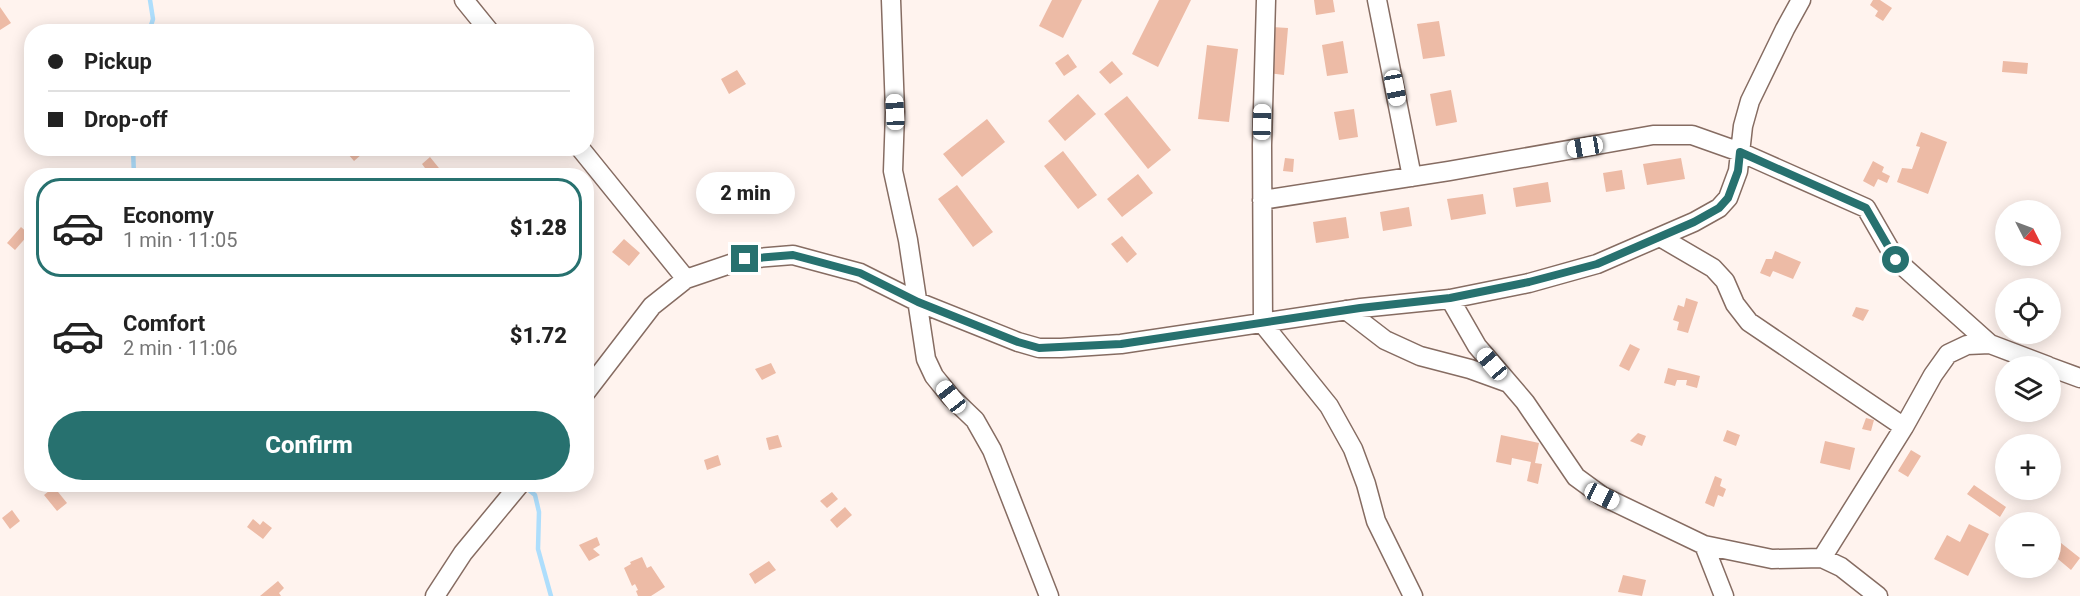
<!DOCTYPE html>
<meta charset="utf-8">
<style>
body{margin:0;font-family:Roboto,sans-serif;background:#f6f6f6;color:#222;height:100vh;display:flex;flex-direction:column;font-size:22px;white-space:nowrap}
*{box-sizing:border-box;margin:0}
p{font-size:20px;color:#767676}
.icon{flex:none;width:33px;height:33px;fill:none;stroke:currentColor;stroke-width:2;stroke-linecap:round;stroke-linejoin:round}
.map{position:relative;flex:1;overflow:hidden}
.panel{position:absolute;left:24px;top:168px;width:570px;height:324px;display:flex;flex-direction:column;background:#fff;border-radius:24px;box-shadow:0 3px 15px #0003}
.panel>*{flex:none}
.guide{position:absolute;left:24px;top:24px;width:570px;height:132px;border-radius:24px;box-shadow:0 3px 15px #0003;display:grid;align-content:center;height:132px;padding:0 24px;background:#fff}
.needle{width:39px;rotate:132deg}
.tools{position:absolute;left:1995px;top:200px;display:grid;gap:12px}
.tools a{display:grid;place-items:center;width:66px;height:66px;border-radius:50%;background:#fff;box-shadow:0 3px 15px #0003;font-size:30px}
.end{position:absolute;width:27px;height:27px;margin:-14px;border:8px solid #27716f;background:#fff;box-shadow:0 0 0 3px #fff}
.from{border-radius:50%}
.bubble{position:absolute;height:42px;border-radius:21px;background:#fff;box-shadow:0 3px 15px #0003;font-size:20px;font-weight:800;line-height:42px;text-align:center}
.car{position:absolute;width:18px;height:36px;margin:-18px -9px;border-radius:8px;box-shadow:0 0 4px 2px #0007;background:linear-gradient(#fff 24%,#345 0 40%,#fff 0 76%,#345 0 86%,#fff 0)}
.guide b{display:flex;align-items:center;gap:21px;height:57px;font-size:22px}
.guide b+b{border-top:2px solid #e0e0e0}
.guide i{width:15px;height:15px;background:#222}
ul{padding:10px 0 0;list-style:none}
li{display:flex;align-items:center;gap:18px;height:99px;margin:0 12px 9px;padding:0 12px;border:3px solid transparent;border-radius:24px}
li div{flex:1}
li b{display:block;font-size:22px}
li em{font-style:normal;font-weight:800}
li.active{border-color:#27716f}
li>.icon{width:54px;height:54px;stroke-width:1.5}
.action{display:flex;gap:12px;margin-top:auto;padding:12px 24px}
.action a{flex:1;height:69px;border-radius:36px;background:#27716f;color:#fff;font-size:24px;font-weight:800;line-height:69px;text-align:center}
.map>svg:first-child{display:block}
.lines{fill:none;stroke-linecap:round;stroke-linejoin:round}
.stream{stroke:#aedefc;stroke-width:4.5}
.building{fill:#edbba6}
.minor-casing{stroke:#866c62;stroke-width:21}
.minor{stroke:#fff;stroke-width:18}
.route{stroke:#27716f;stroke-width:8}
</style>
<div class="map">
<svg width="2080" height="596" viewBox="0 0 2080 596">
<rect width="100%" height="100%" fill="#fff3ee"/>
<g class="lines">
<path class="stream" d="M149 32 153 19 150 0
M133 148 134 176
M524 486 535 495 539 512 538 549 551 596"/>
</g>
<path class="building" d="M1052 0H1082L1063 38 1039 26Z
M1159 0H1191L1158 67 1132 54Z
M1314 0H1333L1335 12 1316 15Z
M1873 0H1880L1892 8 1883 21 1875 16 1878 11 1870 5Z
M0 7 11 23 0 30Z
M1439 21 1445 56 1423 59 1417 24Z
M1272 27 1288 28 1284 75 1268 73Z
M1343 41 1348 73 1327 76 1322 45Z
M1207 45 1238 49 1229 122 1198 119Z
M1068 54 1077 67 1064 76 1055 63Z
M1112 61 1123 74 1110 84 1099 72Z
M2003 61 2028 63 2027 74 2002 72Z
M737 70 746 84 729 94 721 79Z
M1451 90 1457 122 1436 126 1430 94Z
M1078 94 1096 114 1065 141 1048 121Z
M1127 96 1171 150 1148 169 1104 114Z
M1354 109 1358 137 1339 140 1334 112Z
M987 119 1005 142 962 177 943 154Z
M1921 132 1947 142 1928 194 1897 182 1902 168 1912 169 1920 147 1916 146Z
M354 148H369L354 161 348 154Z
M1063 151 1097 195 1078 209 1044 166Z
M430 157 443 173 439 176H431L422 164Z
M1285 158 1294 159 1293 172 1283 171Z
M1681 158 1685 179 1647 185 1643 164Z
M1873 161 1884 167 1882 172 1890 176 1887 183 1878 179 1874 187 1863 181Z
M1622 170 1625 189 1606 192 1603 173Z
M1138 174 1153 193 1122 217 1107 199Z
M1548 182 1551 202 1516 207 1513 188Z
M957 185 993 232 973 247 938 199Z
M1483 194 1486 214 1451 220 1447 199Z
M1409 207 1412 226 1383 231 1380 212Z
M1346 217 1349 238 1316 243 1313 222Z
M21 227 29 234 15 250 7 243Z
M1122 236 1137 254 1127 263 1111 244Z
M624 239 640 253 629 266 612 252Z
M1775 251 1801 262 1793 279 1773 271 1770 277 1760 273 1766 259H1772Z
M1686 298 1698 302 1688 333 1677 330 1679 322 1673 320 1678 305 1684 307Z
M1856 307 1869 310 1863 321 1852 316Z
M1630 344 1640 349 1629 371 1619 366Z
M771 363 776 373 762 380 755 369Z
M1668 368 1700 376 1697 388 1686 385 1687 380H1677L1675 386 1664 383Z
M1866 418 1874 420 1871 431 1862 429Z
M1727 430 1740 435 1736 446 1723 441Z
M1638 433 1646 436 1642 446 1630 441Z
M778 435 782 447 769 450 766 438Z
M1501 435 1539 443 1535 463 1542 464 1538 484 1527 481 1531 462 1512 458 1511 465 1496 462Z
M1825 441 1855 448 1850 470 1820 463Z
M1911 450 1921 456 1908 477 1898 471Z
M718 455 721 465 707 470 704 460Z
M1715 476 1722 479 1720 486 1726 489 1723 497 1718 495 1714 507 1705 503Z
M1974 485 2006 507 2000 517 1967 494Z
M54 487 67 503 57 511 44 495Z
M832 492 838 499 827 508 820 501Z
M845 507 852 515 837 528 830 520Z
M12 510 20 521 10 529 2 518Z
M253 519 260 525 263 521 272 528 263 539 247 527Z
M1969 524 1989 534 1968 576 1934 559 1947 535 1960 542Z
M597 537 600 545 593 549 600 555 589 561 579 545Z
M2061 543 2080 558 2071 570 2052 554Z
M642 557 647 568 651 566 665 587 651 596H638L636 591 638 590 635 584 632 586 624 568 631 564 630 562Z
M769 561 776 570 755 584 749 574Z
M1623 575 1646 580 1642 596 1618 592Z
M278 581 284 588 279 593 281 596H260Z"/>
<g class="lines">
<defs>
<path id="minor" d="M464 0 490 32
M891 0 895 112 893 171 908 240 926 359 934 376 951 397 975 420 992 450 1049 596
M1266 0 1262 145 1263 324 1329 406 1353 449 1366 484 1376 521 1413 596
M1377 0 1412 177
M580 148 686 279
M1262 200 1449 171 1653 135H1692L1740 152 1866 208 1896 260 1990 344
M1660 237 1713 268 1725 281 1735 304 1749 322 1904 427
M1450 299 1477 346 1525 402 1576 477 1602 496 1704 545 1772 559 1822 558 1841 567 1878 596
M1346 310 1385 340 1420 356 1470 369 1506 382
M2050 367 2080 378
M586 392 652 306 686 279 745 259 793 255 860 273 918 302 1018 342 1039 348H1061L1121 344 1361 308 1450 299 1529 283 1597 264 1694 222 1719 208 1728 198 1738 171 1743 126 1750 101 1785 29 1801 0
M1704 545 1724 596
M1822 558 1904 427 1933 375 1948 354 1967 345 1990 344 2048 366
M435 596 463 553 520 484"/>
</defs>
<use href="#minor" class="minor-casing"/>
<use href="#minor" class="minor"/>
</g>
<g class="lines">
<path class="route" d="M745 259 793 255 860 273 918 302 1018 342 1039 348 1121 344 1360 308 1450 298 1529 282 1597 264 1694 222 1719 208 1728 198 1738 171 1740 152 1866 208 1896 260"/>
</g>
</svg>
<div class="tools">
<a><svg class="needle" viewBox="-14 -14 28 28"><path d="M0-13l5 13h-10z" fill="#e53935"/><path d="M0 13l5-13h-10z" fill="#767676"/></svg></a>
<a><svg class="icon" aria-label="locate" viewBox="0 0 24 24"><circle cx="12" cy="12" r="6"/><path d="M12 2v4M12 18v4M2 12h4M18 12h4"/></svg></a>
<a><svg class="icon" aria-label="layers" viewBox="0 0 24 24"><path d="M12 4l9 5-9 5-9-5zM3 14l9 5 9-5"/></svg></a>
<a>+</a>
<a>−</a>
</div>
<i class="end from" style="left:1896px;top:260px"></i>
<i class="end" style="left:745px;top:259px"></i>
<div class="bubble" style="left:696px;top:172px;width:99px">2 min</div>
<i class="car" style="left:1395px;top:88px;rotate:169deg"></i>
<i class="car" style="left:895px;top:112px;rotate:357deg"></i>
<i class="car" style="left:1262px;top:122px;rotate:1deg"></i>
<i class="car" style="left:1585px;top:147px;rotate:260deg"></i>
<i class="car" style="left:1492px;top:364px;rotate:320deg"></i>
<i class="car" style="left:951px;top:397px;rotate:322deg"></i>
<i class="car" style="left:1602px;top:496px;rotate:115deg"></i>
<div class="guide">
<b><i class="from"></i>Pickup</b>
<b><i></i>Drop-off</b>
</div>
<section class="panel">
<ul>
<li class="active"><svg class="icon" aria-label="car" viewBox="0 0 24 24"><path d="M5 17H2v-5l4-1 3-4h7l3 4 3 1v5h-3M9 17h6M6 11h13"/><circle cx="7" cy="17" r="2"/><circle cx="17" cy="17" r="2"/></svg><div><b>Economy</b><p>1 min · 11:05</p></div><em>$1.28</em></li>
<li><svg class="icon" aria-label="car" viewBox="0 0 24 24"><path d="M5 17H2v-5l4-1 3-4h7l3 4 3 1v5h-3M9 17h6M6 11h13"/><circle cx="7" cy="17" r="2"/><circle cx="17" cy="17" r="2"/></svg><div><b>Comfort</b><p>2 min · 11:06</p></div><em>$1.72</em></li>
</ul>
<div class="action"><a>Confirm</a></div>
</section>
</div>
